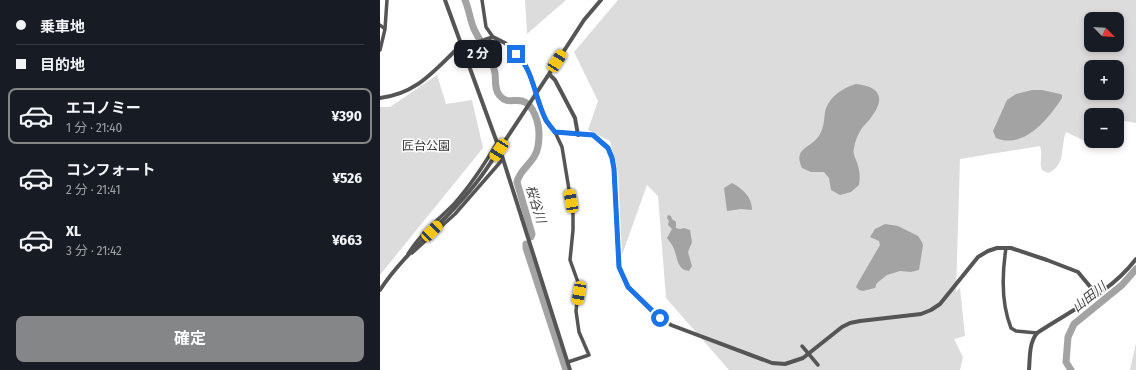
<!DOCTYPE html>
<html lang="ja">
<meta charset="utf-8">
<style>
body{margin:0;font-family:"Fira Sans Condensed","Noto Sans JP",sans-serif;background:#242831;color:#f1f3f6;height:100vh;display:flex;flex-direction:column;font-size:15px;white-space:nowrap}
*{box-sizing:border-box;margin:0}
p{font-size:13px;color:#9ea1a6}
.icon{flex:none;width:22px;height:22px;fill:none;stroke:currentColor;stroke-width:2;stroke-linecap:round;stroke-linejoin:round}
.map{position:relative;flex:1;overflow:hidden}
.sheet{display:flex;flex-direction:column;background:#171b24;width:380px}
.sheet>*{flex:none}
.hud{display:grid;align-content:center;height:88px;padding:0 16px;background:#171b24}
.needle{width:26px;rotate:114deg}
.controls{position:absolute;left:704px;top:12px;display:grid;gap:8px}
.controls a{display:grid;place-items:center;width:40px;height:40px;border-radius:8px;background:#171b24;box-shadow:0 2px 6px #0003;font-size:20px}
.end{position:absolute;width:18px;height:18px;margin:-9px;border:5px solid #1a73e8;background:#fff;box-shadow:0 0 0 2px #fff}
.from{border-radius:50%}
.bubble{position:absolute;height:28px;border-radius:8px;background:#171b24;box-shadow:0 2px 6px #0003;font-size:13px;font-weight:700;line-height:28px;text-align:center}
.car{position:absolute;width:12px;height:24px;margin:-12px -6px;border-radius:5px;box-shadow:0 0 3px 1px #0007;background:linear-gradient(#f5c518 24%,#345 0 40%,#f5c518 0 76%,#345 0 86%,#f5c518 0)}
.hud b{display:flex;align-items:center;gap:14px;height:38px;font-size:15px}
.hud b+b{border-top:1px solid #363941}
.hud i{width:10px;height:10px;background:#f1f3f6}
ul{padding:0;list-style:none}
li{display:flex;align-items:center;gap:12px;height:56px;margin:0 8px 6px;padding:0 8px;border:2px solid transparent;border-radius:8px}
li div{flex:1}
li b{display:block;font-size:15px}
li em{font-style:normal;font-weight:700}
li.active{border-color:#858687}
li>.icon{width:36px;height:36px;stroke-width:1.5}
.primary-button{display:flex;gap:8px;margin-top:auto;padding:8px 16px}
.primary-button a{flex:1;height:46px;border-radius:8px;background:#858687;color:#fff;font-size:16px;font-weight:700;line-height:46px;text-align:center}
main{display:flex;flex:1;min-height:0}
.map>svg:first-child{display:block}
.green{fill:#dcdcdc;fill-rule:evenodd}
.water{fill:#a3a3a3}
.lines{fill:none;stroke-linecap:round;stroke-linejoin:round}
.river{stroke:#a3a3a3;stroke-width:7}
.minor{stroke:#555;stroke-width:3.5}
.tertiary{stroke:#555;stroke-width:4}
.minor-bridge{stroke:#555;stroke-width:3.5}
.tertiary-bridge{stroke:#555;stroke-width:4}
.route{stroke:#1a73e8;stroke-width:5}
.labels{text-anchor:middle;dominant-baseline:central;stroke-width:3;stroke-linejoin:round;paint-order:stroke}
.park-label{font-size:12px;fill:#333;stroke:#fff}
.water-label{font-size:13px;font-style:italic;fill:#444;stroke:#fff}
</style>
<main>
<section class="sheet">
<div class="hud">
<b><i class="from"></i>乗車地</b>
<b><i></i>目的地</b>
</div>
<ul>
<li class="active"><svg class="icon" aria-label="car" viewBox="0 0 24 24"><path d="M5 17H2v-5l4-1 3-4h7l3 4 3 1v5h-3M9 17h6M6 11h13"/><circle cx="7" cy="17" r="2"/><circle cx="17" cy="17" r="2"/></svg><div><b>エコノミー</b><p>1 分 · 21:40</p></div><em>¥390</em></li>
<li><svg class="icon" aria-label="car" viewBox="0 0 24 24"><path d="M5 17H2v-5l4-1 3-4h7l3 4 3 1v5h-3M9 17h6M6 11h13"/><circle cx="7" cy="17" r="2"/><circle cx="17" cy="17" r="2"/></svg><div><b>コンフォート</b><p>2 分 · 21:41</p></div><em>¥526</em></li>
<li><svg class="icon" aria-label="car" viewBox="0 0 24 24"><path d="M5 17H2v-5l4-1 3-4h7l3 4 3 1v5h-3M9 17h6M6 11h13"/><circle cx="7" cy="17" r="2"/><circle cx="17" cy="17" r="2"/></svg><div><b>XL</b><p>3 分 · 21:42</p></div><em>¥663</em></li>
</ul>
<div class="primary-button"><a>確定</a></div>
</section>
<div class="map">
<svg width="756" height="370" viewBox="0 0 756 370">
<rect width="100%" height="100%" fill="#fff"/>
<path class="green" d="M145 0H186L147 34Z
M238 0H756V123L744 121 737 132V115H711V141H716L714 145H710L703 140 686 132C680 146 687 165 668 173L662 170C659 163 663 154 660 146L580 159 576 292 580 288 585 336 574 339 583 357 580 370H349L286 298 278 196 267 185 242 255 238 172 230 141 208 130 218 101 194 52ZM711 19H737V45H711ZM711 67H737V93H711Z
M57 75 66 104 92 100 103 148 0 275V107H10Z
M756 343V370H750Z"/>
<path class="water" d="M476 84C497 86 507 96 492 116 489 121 485 124 482 128 478 134 475 141 474 148 472 155 477 160 478 166 480 172 480 179 479 185L471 192 460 195 451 190 449 178 444 172H431L422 168C412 147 433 148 440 134 444 127 444 120 445 112 448 98 462 88 476 84Z
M652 90H662L680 94 682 95V98C669 118 644 150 616 138L613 131 627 100 636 94Z
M352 183C363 189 372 197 372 210L361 209 347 211 344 188Z
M288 215 291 216 292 219 296 222V228L300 229 304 228 310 230 312 242 308 252 312 266 309 271C296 270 298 256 293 247 292 244 289 241 287 238L292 229 288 225 289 221 287 218Z
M505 224 518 226 538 236 542 242 543 245 539 270 531 272 520 271 507 275 497 283 495 288 483 291 479 290 476 287 479 281 500 245 499 241 490 237 495 229Z"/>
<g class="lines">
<path class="river" d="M85 0C89 9 90 20 94 29 101 44 112 56 115 73 116 80 114 90 120 96 127 104 134 99 142 101 154 104 159 124 159 134 159 140 158 150 155 155 150 165 139 171 137 182L152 234 151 237
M146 244V248L186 370
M691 370 686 362 688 337 694 324 742 285 756 269"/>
<path class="minor" d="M102 0 106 27 113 37
M0 25 5 29
M0 50 5 29 7 0
M175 132 182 147 193 214V230L190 260 199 285 196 311 199 332 209 355 188 362
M626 248C622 274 621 303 631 328L636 331 657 333
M32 253 75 214 123 159
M28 254C40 234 58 220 74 204 91 185 104 165 117 143"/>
<path class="tertiary" d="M65 0 123 159 190 370
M169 74 175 80 195 118 198 135
M167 77 204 20 221 0
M0 98C35 94 52 73 76 50L113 37 125 43 143 60 148 70 165 119 175 132 213 135 228 148 232 157 234 169 239 267 248 287 272 311 291 325 392 363 405 364 423 358 462 327 470 323 480 321 541 314 551 310 560 304 598 257 608 251 617 248H631L667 260 698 272 717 295
M0 290C17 264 40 243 62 221 80 203 97 184 111 162
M649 370C650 357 649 343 657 333 692 310 731 292 756 259"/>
<path class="minor-bridge" d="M422 346 438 365"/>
<path class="tertiary-bridge" d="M111 162 167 77"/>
</g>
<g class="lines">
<path class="route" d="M136 54C155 72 154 98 166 120 168 124 172 128 175 132L213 135 228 148 232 158 234 169 239 267 248 287 280 318"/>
</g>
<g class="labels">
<g class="park-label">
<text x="46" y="146">匠台公園</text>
</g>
<g class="water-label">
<text transform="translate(156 204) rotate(73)">桜谷川</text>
<text transform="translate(709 297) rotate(-39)">山田川</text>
</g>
</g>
</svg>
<div class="controls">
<a><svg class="needle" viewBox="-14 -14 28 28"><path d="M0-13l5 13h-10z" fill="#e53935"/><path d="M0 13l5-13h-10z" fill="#9ea1a6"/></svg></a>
<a>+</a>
<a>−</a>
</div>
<i class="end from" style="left:280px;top:318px"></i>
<i class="end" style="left:136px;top:54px"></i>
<div class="bubble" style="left:74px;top:40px;width:48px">2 分</div>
<i class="car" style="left:177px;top:61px;rotate:33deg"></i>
<i class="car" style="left:119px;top:150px;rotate:213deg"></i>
<i class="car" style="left:191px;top:201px;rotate:350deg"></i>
<i class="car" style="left:52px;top:231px;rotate:46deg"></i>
<i class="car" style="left:199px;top:293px;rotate:190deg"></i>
</div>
</main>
